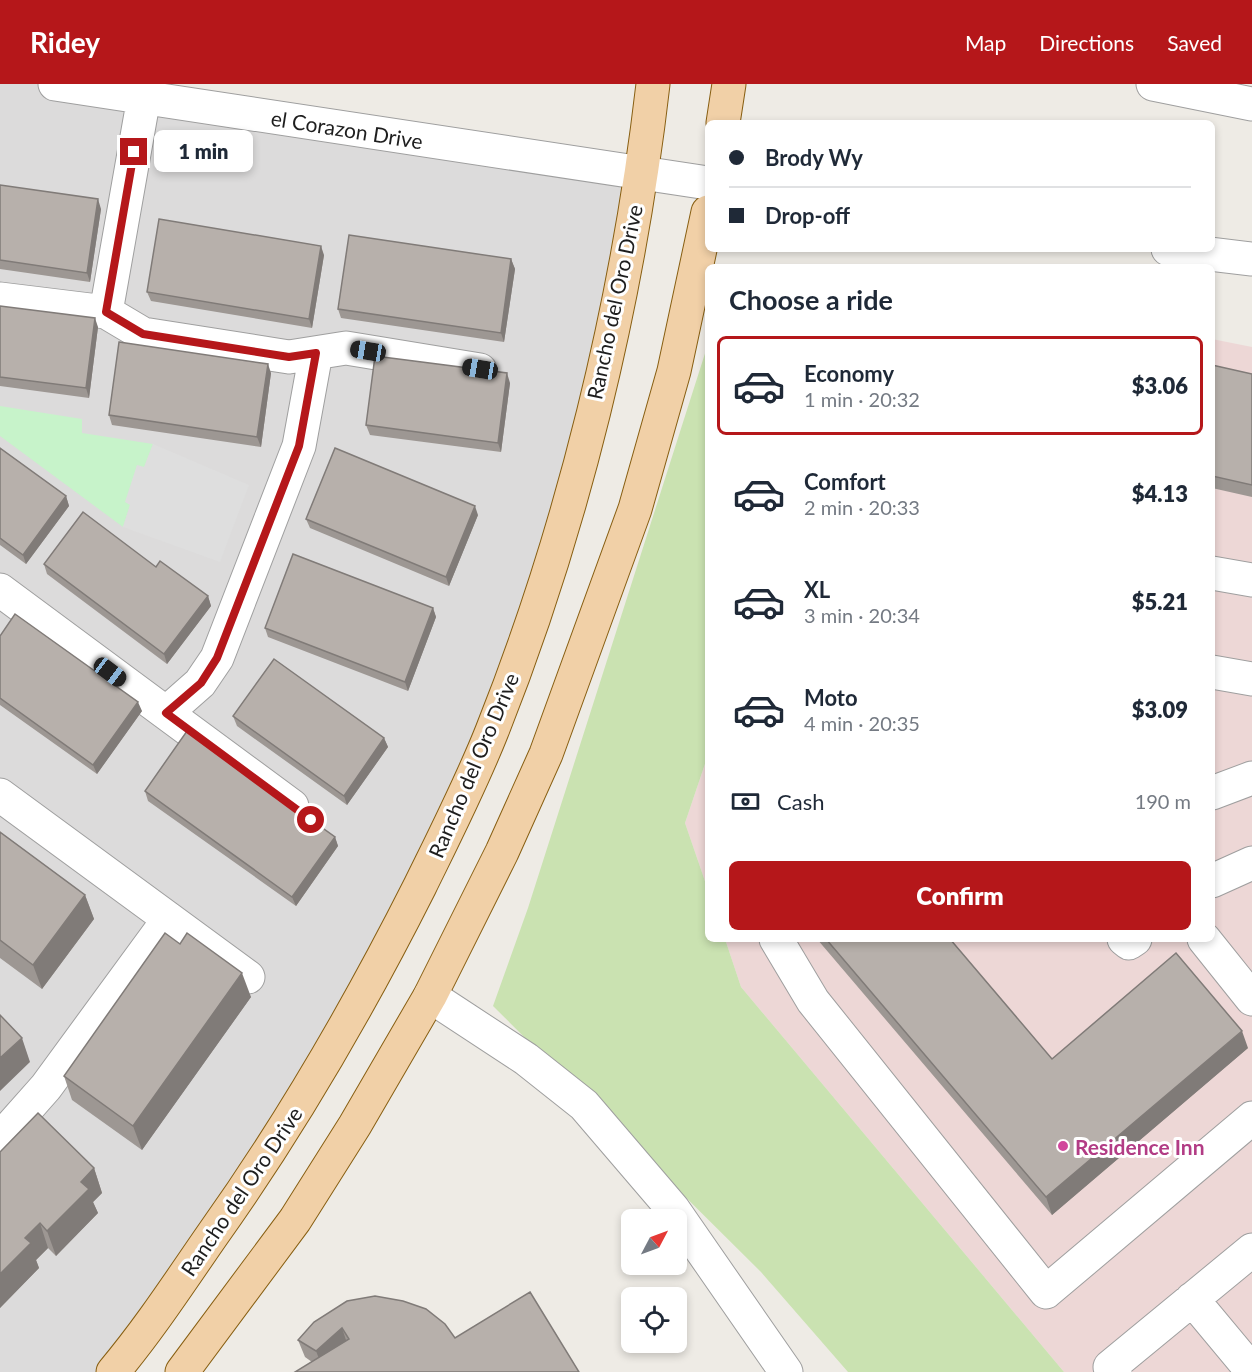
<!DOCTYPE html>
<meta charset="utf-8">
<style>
body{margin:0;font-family:Lato,sans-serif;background:#f6f6f7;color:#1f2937;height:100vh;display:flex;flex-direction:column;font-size:22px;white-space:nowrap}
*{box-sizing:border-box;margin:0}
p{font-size:20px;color:#747a83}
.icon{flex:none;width:33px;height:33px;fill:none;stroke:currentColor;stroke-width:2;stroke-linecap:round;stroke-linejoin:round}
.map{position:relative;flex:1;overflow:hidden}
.side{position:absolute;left:705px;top:180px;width:510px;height:678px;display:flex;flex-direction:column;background:#fff;border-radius:9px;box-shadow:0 3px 9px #0003}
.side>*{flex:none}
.guide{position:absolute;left:705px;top:36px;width:510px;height:132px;border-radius:9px;box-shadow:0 3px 9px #0003;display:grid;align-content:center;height:132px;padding:0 24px;background:#fff}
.needle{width:39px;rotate:49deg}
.buttons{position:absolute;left:621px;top:1125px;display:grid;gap:12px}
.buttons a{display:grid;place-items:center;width:66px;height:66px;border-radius:9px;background:#fff;box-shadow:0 3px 9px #0003;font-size:30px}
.end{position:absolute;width:27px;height:27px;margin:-14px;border:8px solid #b5171a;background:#fff;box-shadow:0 0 0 3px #fff}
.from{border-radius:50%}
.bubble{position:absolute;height:42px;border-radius:9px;background:#fff;box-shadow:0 3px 9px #0003;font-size:20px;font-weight:800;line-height:42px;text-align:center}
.car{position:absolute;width:18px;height:36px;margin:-18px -9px;border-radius:8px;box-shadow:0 0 4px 2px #0007;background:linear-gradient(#222 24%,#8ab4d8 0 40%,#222 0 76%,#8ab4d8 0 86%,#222 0)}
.guide b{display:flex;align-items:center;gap:21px;height:57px;font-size:22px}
.guide b+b{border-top:2px solid #e0e1e3}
.guide i{width:15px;height:15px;background:#1f2937}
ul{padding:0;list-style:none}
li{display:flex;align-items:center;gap:18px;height:99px;margin:0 12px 9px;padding:0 12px;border:3px solid transparent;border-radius:9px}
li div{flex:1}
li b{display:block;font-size:22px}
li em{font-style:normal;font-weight:800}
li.on{border-color:#b5171a}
li>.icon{width:54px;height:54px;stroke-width:1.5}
h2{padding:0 24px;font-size:27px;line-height:72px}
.pay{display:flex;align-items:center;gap:15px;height:66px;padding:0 24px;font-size:22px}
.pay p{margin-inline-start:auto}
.action{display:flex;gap:12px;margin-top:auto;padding:12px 24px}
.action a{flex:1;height:69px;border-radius:9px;background:#b5171a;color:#fff;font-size:24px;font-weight:800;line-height:69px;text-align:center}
header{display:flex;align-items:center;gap:36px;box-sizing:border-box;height:84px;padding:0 30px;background:#b5171a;color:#fff}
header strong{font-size:28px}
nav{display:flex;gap:33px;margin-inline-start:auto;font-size:21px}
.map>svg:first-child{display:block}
.residential{fill:#dcdbdb}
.commercial{fill:#edd7d6}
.grass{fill:#cae2b1}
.park{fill:#c7f3ca}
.parking{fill:#dedede}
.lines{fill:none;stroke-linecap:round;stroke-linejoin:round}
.minor-casing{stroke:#9f9f9f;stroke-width:35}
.major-casing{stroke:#875e11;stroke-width:35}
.minor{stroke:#fff;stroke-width:33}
.major{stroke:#f1d0a7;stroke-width:33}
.wall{fill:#9d9793}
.shaded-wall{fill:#807b78}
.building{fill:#b7b0ab;stroke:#807b78;stroke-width:1.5}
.route{stroke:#b5171a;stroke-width:8}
.hotel-dot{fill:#d1479c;stroke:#fff;stroke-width:2}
.labels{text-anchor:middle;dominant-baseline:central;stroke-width:6;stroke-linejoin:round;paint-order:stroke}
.street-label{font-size:21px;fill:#1e1e1e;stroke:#fff}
.hotel-label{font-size:21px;font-weight:bold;fill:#b23c85;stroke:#fff;text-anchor:start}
</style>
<header>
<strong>Ridey</strong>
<nav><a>Map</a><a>Directions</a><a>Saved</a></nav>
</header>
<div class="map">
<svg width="1252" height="1288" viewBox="0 0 1252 1288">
<rect width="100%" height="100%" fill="#eeebe5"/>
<path class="residential" d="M0 0H55L639 89 538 522 378 884 109 1288H0Z"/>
<path class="commercial" d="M1212 255 1252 263V1288H1064L741 903 725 855H1212Z
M708 671V806L685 739Z"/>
<path class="grass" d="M708 260V671L685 739 708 806V855H725L741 903 1064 1288H848L761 1188 493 922 528 824Z"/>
<path class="park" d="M0 322 82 335V349L153 360 144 384 137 381 130 421 123 443 0 352Z"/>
<path class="parking" d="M153 360 249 401 220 478 123 443 130 421 125 418 137 381 144 383Z"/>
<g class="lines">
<defs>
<path id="minor" d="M55 0 708 99
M1153 0 1252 20
M1168 165 1252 175
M0 215 106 228 144 13
M106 228 143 250 289 273 346 264 480 286
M1212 489 1252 496
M0 506 166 629 200 599 217 574 299 362 316 269
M1212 588 1252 595
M166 629 292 722
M1212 709 1252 694
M0 711 248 893
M1212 797 1252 779
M776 855 813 917 1046 1208 1252 1034
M1124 855 1129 859 1135 855
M1204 855 1252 915
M430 912 526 975 584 1021 673 1125 786 1288
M0 1055 46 1003 169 835
M1192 1215 1252 1287
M1115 1288 1110 1283 1252 1166"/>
<path id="major" d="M723 39 729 0
M113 1288C150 1244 181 1196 213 1150 292 1039 359 923 420 802 445 751 471 700 492 647 573 444 628 217 653 0
M182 1288 295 1136 355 1041 430 912 502 768 546 670 635 425 674 287 708 128"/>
</defs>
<use href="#minor" class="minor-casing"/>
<use href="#major" class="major-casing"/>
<use href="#minor" class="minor"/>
<use href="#major" class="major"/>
</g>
<path class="wall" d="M0 101 101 125 90 198 0 185Z
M324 171 312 244 151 217 147 208Z
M511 175 515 185 504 258 341 234 338 225Z
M0 222 98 243 89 314 0 302Z
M1212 281 1252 290V413L1212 404Z
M271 289 261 363 112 341 109 331Z
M510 299 501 368 370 351 366 341Z
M0 364 66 412 69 422 26 480 0 461Z
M478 431 449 502 310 444 306 435Z
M44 480 156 483 208 512 211 522 167 580 47 490Z
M433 524 436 533 408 607 268 553 265 544Z
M0 552 142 627 97 690 0 621Z
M233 632 384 654 388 663 347 721 237 642Z
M145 707 335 753 338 762 296 822 148 717Z
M0 748 85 811 94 835 42 905 0 874Z
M817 855H950L1052 975 1248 964 1052 1131Z
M180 860 251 913 142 1066 72 1016 64 992Z
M0 1068 94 1084 102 1109 93 1118 98 1129 56 1172 48 1164 36 1176 39 1184 0 1224Z
M314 1238 455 1254 312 1278 305 1273 298 1256Z"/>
<path class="shaded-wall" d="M98 115 101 125 90 198 87 189Z
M321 162 324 171 312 244 309 235Z
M511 175 515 185 504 258 501 249Z
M95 234 98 243 89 314 86 304Z
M268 280 271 289 261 363 257 353Z
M507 289 510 299 501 368 498 359Z
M66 412 69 422 26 480 23 471Z
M475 422 478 431 449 502 446 493Z
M208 512 211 522 167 580 164 570Z
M433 524 436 533 408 607 405 598Z
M138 618 142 627 97 690 93 681Z
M384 654 388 663 347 721 344 712Z
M335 753 338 762 296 822 292 813Z
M85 811 94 835 42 905 33 881Z
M242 889 251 913 142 1066 133 1042Z
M1242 947 1248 964 1052 1131 1046 1113Z
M22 954 30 978 0 1007V974Z
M94 1084 102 1109 93 1118 98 1129 56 1172 47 1147 81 1098Z
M40 1139 48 1164 36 1176 39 1184 0 1224V1190L25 1154Z
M342 1244 348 1262 323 1285 316 1267Z"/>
<path class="building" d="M0 101 98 115 87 189 0 176Z
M159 135 321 162 309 235 147 208Z
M349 151 511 175 501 249 338 225Z
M0 222 95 234 86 304 0 293Z
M119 258 268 280 257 353 109 331Z
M375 272 507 289 498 359 366 341Z
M1212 281 1252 290V401L1212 392Z
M0 364 66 412 23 471 0 454Z
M335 364 475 422 446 493 306 435Z
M83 428 156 483 160 477 208 512 164 570 44 480Z
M293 470 433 524 405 598 265 544Z
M15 530 138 618 93 681 0 614V552Z
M274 575 384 654 344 712 233 632Z
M187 647 335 753 292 813 145 707Z
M0 748 85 811 33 881 0 856Z
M165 849 180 860 187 849 242 889 133 1042 64 992Z
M826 855H950L1052 975 1176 869 1242 947 1046 1113Z
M0 931 22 954 0 974Z
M38 1029 94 1084 81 1098 89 1105 47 1147 40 1139 25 1154 31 1159 0 1190V1068Z
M530 1208 579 1288H295L349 1255 342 1244 316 1267 298 1256 314 1238 347 1217 375 1212 403 1217 426 1225 445 1240 455 1254Z"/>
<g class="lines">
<path class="route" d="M134 68 106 228 143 250 289 273 316 269 299 362 217 574 201 599 166 629 311 736"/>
</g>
<circle class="hotel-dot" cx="1063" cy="1062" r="6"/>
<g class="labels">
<g class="street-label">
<text transform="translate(347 45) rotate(9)">el Corazon Drive</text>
<text transform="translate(614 218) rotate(-78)">Rancho del Oro Drive</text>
<text transform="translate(473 681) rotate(-67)">Rancho del Oro Drive</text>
<text transform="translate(241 1107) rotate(-56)">Rancho del Oro Drive</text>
</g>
<g class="hotel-label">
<text x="1075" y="1062">Residence Inn</text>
</g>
</g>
</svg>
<div class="buttons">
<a><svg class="needle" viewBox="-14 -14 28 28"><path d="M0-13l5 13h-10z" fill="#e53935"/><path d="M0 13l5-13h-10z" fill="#747a83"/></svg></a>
<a><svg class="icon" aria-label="locate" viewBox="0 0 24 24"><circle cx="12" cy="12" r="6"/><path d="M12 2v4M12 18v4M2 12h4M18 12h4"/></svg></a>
</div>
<i class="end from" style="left:311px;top:736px"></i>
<i class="end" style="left:134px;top:68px"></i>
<div class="bubble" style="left:154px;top:46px;width:99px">1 min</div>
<i class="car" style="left:368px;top:267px;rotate:279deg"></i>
<i class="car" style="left:480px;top:285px;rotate:279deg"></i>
<i class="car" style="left:110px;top:588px;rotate:127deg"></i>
<div class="guide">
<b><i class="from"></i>Brody Wy</b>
<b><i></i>Drop-off</b>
</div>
<section class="side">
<h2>Choose a ride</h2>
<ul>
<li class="on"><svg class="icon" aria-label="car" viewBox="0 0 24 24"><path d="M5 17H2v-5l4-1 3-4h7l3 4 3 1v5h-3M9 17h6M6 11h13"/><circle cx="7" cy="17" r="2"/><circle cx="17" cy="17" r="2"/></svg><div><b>Economy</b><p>1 min · 20:32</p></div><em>$3.06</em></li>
<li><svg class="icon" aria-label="car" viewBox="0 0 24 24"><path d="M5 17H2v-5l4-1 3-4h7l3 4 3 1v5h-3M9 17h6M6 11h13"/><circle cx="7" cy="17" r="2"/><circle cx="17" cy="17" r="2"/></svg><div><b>Comfort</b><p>2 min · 20:33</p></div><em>$4.13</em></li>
<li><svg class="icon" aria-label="car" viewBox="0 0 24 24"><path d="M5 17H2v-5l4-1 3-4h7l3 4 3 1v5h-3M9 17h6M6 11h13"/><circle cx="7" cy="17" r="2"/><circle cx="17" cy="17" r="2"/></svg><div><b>XL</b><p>3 min · 20:34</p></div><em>$5.21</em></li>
<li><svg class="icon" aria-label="car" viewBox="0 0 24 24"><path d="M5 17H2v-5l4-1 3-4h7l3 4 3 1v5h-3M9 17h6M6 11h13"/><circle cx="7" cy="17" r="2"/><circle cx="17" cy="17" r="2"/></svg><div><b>Moto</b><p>4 min · 20:35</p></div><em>$3.09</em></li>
</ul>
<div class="pay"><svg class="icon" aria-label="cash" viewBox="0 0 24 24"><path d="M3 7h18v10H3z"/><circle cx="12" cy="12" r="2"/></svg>Cash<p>190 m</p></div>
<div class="action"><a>Confirm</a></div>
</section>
</div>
